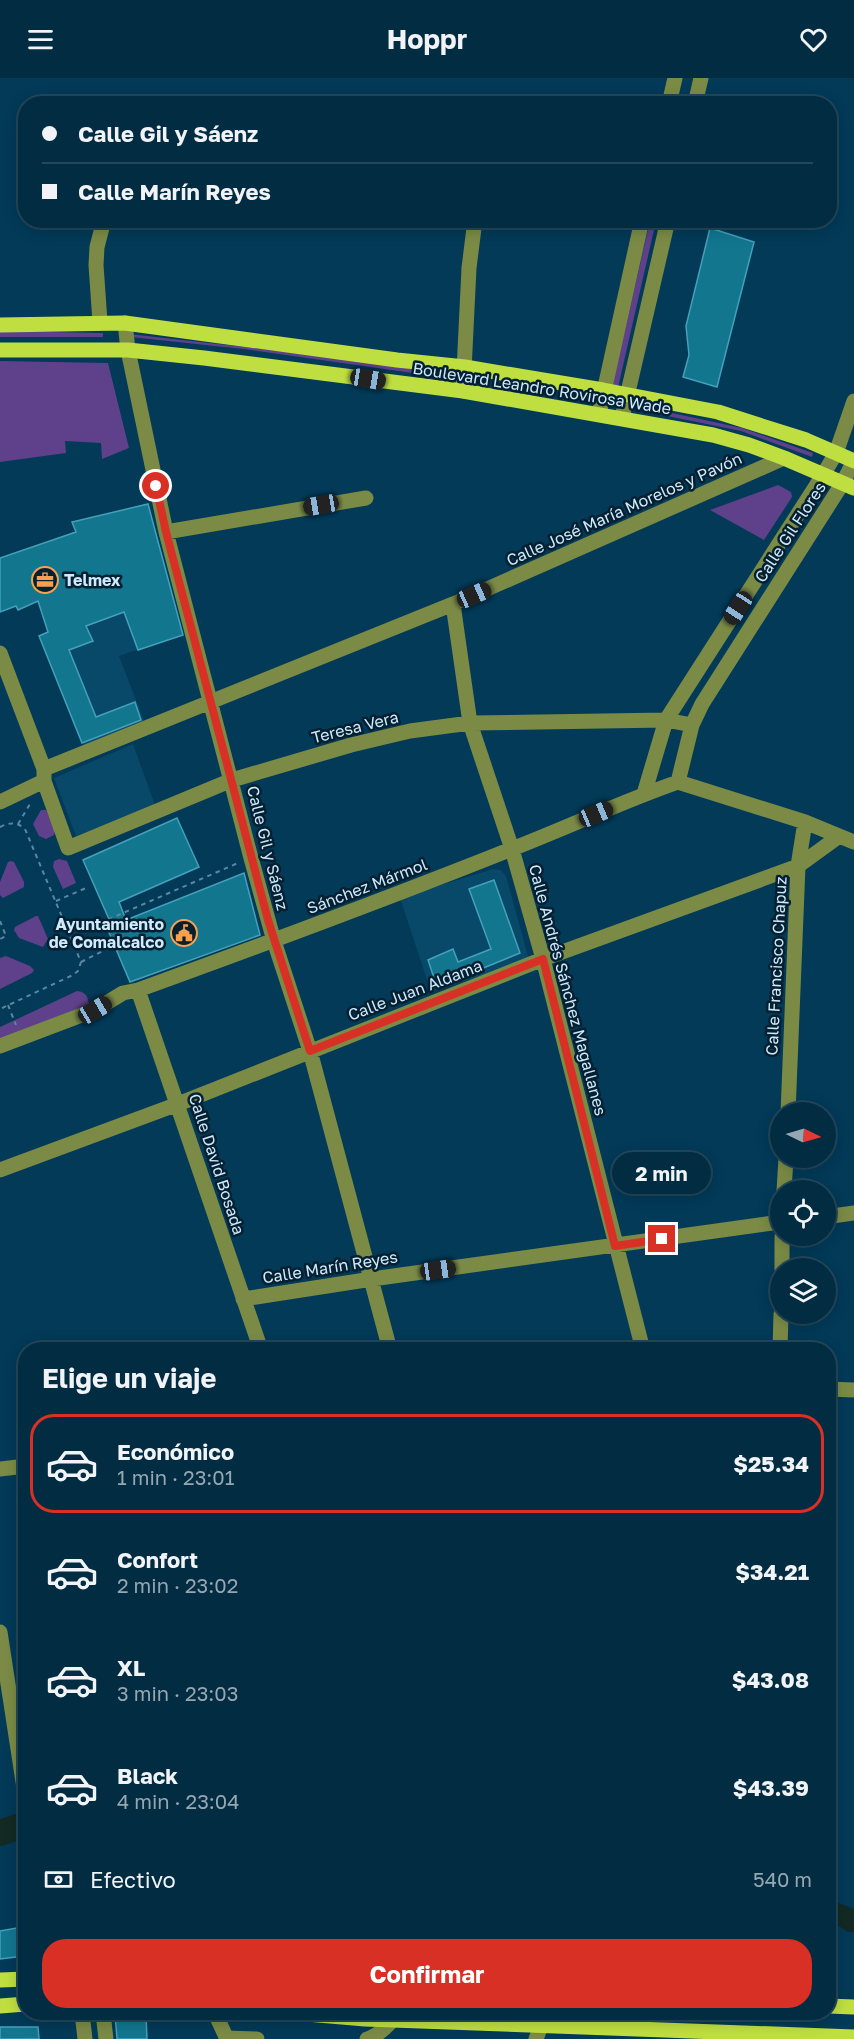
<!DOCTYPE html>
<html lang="es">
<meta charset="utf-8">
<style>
body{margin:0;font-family:"Golos Text",sans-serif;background:#0c3449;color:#f1f3f6;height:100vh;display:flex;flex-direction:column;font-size:22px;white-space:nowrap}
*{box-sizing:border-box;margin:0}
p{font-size:20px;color:#96a7b2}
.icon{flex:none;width:33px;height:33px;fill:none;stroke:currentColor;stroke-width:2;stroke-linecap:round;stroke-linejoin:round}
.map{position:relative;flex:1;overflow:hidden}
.panel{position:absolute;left:18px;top:1264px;width:818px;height:678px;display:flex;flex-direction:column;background:#022c42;border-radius:24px;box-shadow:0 3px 15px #0003,0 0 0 2px #23485b}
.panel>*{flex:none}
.top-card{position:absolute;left:18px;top:18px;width:819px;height:132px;border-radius:24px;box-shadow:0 3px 15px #0003,0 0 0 2px #23485b;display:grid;align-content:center;height:132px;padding:0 24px;background:#022c42}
.needle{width:39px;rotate:95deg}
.tools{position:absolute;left:770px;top:1024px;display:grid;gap:12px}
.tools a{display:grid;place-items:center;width:66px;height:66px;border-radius:50%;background:#022c42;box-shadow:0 3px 15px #0003,0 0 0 2px #23485b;font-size:30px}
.end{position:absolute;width:27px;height:27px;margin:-14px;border:8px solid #d93025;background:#fff;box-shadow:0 0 0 3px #fff}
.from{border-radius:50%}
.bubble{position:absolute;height:42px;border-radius:21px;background:#022c42;box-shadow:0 3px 15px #0003,0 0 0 2px #23485b;font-size:20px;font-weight:700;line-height:42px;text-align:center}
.car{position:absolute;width:18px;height:36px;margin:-18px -9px;border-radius:8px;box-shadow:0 0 4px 2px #0007;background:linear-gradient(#222 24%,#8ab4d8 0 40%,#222 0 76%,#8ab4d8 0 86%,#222 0)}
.top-card b{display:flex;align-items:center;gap:21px;height:57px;font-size:22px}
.top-card b+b{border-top:2px solid #23485b}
.top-card i{width:15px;height:15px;background:#f1f3f6}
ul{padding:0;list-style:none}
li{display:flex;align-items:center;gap:18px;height:99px;margin:0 12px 9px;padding:0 12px;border:3px solid transparent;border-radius:24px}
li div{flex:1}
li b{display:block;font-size:22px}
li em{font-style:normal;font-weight:700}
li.on{border-color:#d93025}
li>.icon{width:54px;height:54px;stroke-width:1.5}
h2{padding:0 24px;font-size:27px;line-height:72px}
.pay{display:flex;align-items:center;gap:15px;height:66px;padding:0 24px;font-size:22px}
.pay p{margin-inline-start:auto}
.action{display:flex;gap:12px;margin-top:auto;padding:12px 24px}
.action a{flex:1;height:69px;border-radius:24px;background:#d93025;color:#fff;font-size:24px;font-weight:700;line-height:69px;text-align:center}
header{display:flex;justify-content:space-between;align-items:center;height:78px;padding:0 24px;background:#022c42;font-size:27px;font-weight:700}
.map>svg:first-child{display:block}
.built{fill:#084869}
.green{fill:#5e418a}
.water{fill:#122924}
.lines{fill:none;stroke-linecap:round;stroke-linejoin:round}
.river{stroke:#122924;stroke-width:26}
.building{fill:#12768f;stroke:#46a0ba;stroke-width:1.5}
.path{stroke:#5c87a0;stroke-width:2;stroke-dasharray:4.5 4.5;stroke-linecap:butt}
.minor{stroke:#7b8b46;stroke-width:15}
.major{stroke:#bfdf40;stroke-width:15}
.route{stroke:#d93025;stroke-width:8}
.labels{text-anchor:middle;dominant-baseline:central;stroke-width:5;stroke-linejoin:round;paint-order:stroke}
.street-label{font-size:16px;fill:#d0eafd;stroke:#052031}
.poi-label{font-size:16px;font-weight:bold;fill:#d0eafd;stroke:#052031;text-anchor:start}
</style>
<header><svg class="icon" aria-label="menu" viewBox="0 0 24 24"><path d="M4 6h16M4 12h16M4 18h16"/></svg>Hoppr<svg class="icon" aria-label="heart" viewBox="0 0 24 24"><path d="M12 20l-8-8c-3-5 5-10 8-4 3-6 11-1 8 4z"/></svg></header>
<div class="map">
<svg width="854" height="1961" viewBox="0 0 854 1961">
<rect width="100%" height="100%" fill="#023a58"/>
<path class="built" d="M148 426 182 556 119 578 145 645 84 669 39 558 100 531 72 444Z
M133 666 155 727 76 758 54 700Z
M493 791 501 792 506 798 528 878 527 883 431 914 400 820Z"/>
<path class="green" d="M650 143H656L617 314 611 313Z
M0 253 103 255V259H0Z
M129 256 351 281 441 295V299L243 271 131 259Z
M0 283 108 285 129 370 102 381 101 365 65 363 66 375 0 384Z
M639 328 742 350 813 375 812 379 741 353 638 332Z
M778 407 791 414 792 419 764 462 710 432Z
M41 732H46L55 751 54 757 46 761 39 758 33 746Z
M59 781 67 783 76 805 63 811 53 789 54 783Z
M11 783 14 784 24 804V809L3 820 0 817V804L8 784Z
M36 838H38L48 861 43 869 19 860 14 852 15 849Z
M6 878 30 888 34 892 32 895 0 911V880Z
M77 913C86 914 88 919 89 926L0 962V949Z"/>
<path class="water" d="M828 1821 854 1831V1854H848L828 1841Z"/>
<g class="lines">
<path class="river" d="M0 1755 26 1746"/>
</g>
<path class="building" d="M710 150 754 164 717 309 683 299 689 277 686 248Z
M148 426 183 557 138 572 124 534 86 548 93 563 69 572 96 639 135 624 141 642 82 665 39 558 48 554 38 523 18 532 16 528 0 534V480L76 454 72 444Z
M177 740 199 789 119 824 126 842 244 795 260 857 130 904 107 850 112 848 83 782Z
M494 802 520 875 437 909 428 882 453 871 458 884 491 871 469 811Z
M22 1849 26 1864 16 1879 0 1881V1853Z
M115 1936 146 1937 147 1961H117Z
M0 1949H38L39 1961H0Z"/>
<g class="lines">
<path class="path" d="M18 746 30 726
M0 749C10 744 17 744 25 751L81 884 78 893 73 897 0 931
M56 823 86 810
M0 843 6 858 0 861
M100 845 238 785
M81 884 111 869
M8 927 16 947"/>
<path class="minor" d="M669 26 675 0
M695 26 701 0
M100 244 96 187 97 169 104 142
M125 245 128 272 166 454 251 780 274 863 310 973 390 1272
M463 313 469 190 475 142
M599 336 642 142
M622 340 668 142
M166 454 366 420
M453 526 470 645 512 771 543 881 643 1272
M0 575 44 691V703L68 770 232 702 351 667 410 653 470 645 666 642 692 647
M44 691 453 526 784 380
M678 704 692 647 702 626 842 406 854 383
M678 704 805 744 854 764
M644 716 666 642 823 397 836 375 854 323
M0 724 44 703
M138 912 261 1272
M0 968 95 932 123 915 138 912C262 867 386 821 509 772 566 750 621 724 678 704
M788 1035 798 788 805 744
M0 1092 178 1026 543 881 798 788 838 759
M784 1113 786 1080
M825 1139 854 1135
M782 1191V1158
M243 1221 372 1201 780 1144
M780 1272 781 1236
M828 1311 854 1312
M0 1391 26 1388
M0 1554 26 1723
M82 1935 85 1961
M103 1935 106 1961
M215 1935 227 1961
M226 1960 257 1961
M367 1961C379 1957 392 1945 397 1935
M536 1961 546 1935"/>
<path class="major" d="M0 247 125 245 397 282 465 289 603 312 718 334 806 362 854 383
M0 272H128L204 280 463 313 713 357 749 367 784 380 854 410
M0 1902 26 1901
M0 1928 26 1926
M828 1928 854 1929
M295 1935 365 1941 854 1959"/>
</g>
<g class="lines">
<path class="route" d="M156 408 166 454 268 842 310 973 543 881 615 1168 662 1161"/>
</g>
<defs>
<symbol id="office-ring" viewBox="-11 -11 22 22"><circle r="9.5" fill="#052031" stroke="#f99f4d" stroke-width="1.5"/><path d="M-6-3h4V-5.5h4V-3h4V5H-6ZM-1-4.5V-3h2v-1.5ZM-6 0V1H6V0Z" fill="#f99f4d"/></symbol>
<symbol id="civic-ring" viewBox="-11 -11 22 22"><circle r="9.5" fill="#052031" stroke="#f99f4d" stroke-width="1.5"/><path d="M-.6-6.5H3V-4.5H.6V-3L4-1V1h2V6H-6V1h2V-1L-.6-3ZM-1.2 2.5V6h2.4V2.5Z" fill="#f99f4d"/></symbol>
</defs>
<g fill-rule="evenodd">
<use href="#office-ring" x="30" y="487" width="30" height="30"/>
<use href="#civic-ring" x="169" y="840" width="30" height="30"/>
</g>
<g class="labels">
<g class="street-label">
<text transform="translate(542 310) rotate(9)">Boulevard Leandro Rovirosa Wade</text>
<text transform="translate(624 431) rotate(-24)">Calle José María Morelos y Pavón</text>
<text transform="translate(790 454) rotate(-57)">Calle Gil Flores</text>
<text transform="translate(355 649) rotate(-14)">Teresa Vera</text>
<text transform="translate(268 770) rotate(76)">Calle Gil y Sáenz</text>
<text transform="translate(367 808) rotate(-21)">Sánchez Mármol</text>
<text transform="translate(776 888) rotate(-87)">Calle Francisco Chapuz</text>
<text transform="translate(415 912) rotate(-21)">Calle Juan Aldama</text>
<text transform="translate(568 912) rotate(75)">Calle Andrés Sánchez Magallanes</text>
<text transform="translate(217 1086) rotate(72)">Calle David Bosada</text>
<text transform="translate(330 1189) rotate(-9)">Calle Marín Reyes</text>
</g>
<g class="poi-label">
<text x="64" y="502">Telmex</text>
<text x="164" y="846" text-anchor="end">Ayuntamiento<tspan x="164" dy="18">de Comalcalco</tspan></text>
</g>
</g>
</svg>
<div class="tools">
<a><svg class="needle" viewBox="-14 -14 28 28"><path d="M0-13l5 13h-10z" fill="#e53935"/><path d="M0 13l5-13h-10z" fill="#96a7b2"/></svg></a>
<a><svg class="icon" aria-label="locate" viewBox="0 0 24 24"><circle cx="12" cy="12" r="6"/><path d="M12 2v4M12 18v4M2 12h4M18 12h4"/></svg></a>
<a><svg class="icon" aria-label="layers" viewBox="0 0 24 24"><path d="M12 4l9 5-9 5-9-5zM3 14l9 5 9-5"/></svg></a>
</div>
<i class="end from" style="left:156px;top:408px"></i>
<i class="end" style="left:662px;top:1161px"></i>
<div class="bubble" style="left:612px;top:1074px;width:99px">2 min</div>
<i class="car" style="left:368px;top:301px;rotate:99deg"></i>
<i class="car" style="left:321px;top:427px;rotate:260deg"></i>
<i class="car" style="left:474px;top:517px;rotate:66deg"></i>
<i class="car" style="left:738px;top:530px;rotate:213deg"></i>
<i class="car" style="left:596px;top:736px;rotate:67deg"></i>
<i class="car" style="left:95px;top:932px;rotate:60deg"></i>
<i class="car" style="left:438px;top:1192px;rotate:82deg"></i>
<div class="top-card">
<b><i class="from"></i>Calle Gil y Sáenz</b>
<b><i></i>Calle Marín Reyes</b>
</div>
<section class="panel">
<h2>Elige un viaje</h2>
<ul>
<li class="on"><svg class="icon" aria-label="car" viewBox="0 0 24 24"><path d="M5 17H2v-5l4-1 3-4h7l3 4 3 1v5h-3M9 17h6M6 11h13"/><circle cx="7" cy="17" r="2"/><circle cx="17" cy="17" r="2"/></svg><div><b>Económico</b><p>1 min · 23:01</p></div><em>$25.34</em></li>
<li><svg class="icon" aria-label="car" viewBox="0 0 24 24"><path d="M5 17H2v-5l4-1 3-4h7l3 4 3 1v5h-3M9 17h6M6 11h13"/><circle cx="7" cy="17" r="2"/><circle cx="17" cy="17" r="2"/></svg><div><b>Confort</b><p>2 min · 23:02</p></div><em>$34.21</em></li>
<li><svg class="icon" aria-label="car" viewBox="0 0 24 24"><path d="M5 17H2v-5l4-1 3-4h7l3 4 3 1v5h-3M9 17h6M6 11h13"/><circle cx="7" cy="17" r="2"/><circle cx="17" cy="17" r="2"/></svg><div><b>XL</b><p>3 min · 23:03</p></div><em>$43.08</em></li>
<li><svg class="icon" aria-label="car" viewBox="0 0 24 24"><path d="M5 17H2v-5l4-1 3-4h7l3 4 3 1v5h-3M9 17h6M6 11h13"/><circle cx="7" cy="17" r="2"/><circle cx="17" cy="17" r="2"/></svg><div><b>Black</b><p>4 min · 23:04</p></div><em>$43.39</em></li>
</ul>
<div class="pay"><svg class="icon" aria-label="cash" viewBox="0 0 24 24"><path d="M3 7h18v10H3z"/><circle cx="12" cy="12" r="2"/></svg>Efectivo<p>540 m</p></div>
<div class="action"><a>Confirmar</a></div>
</section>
</div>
